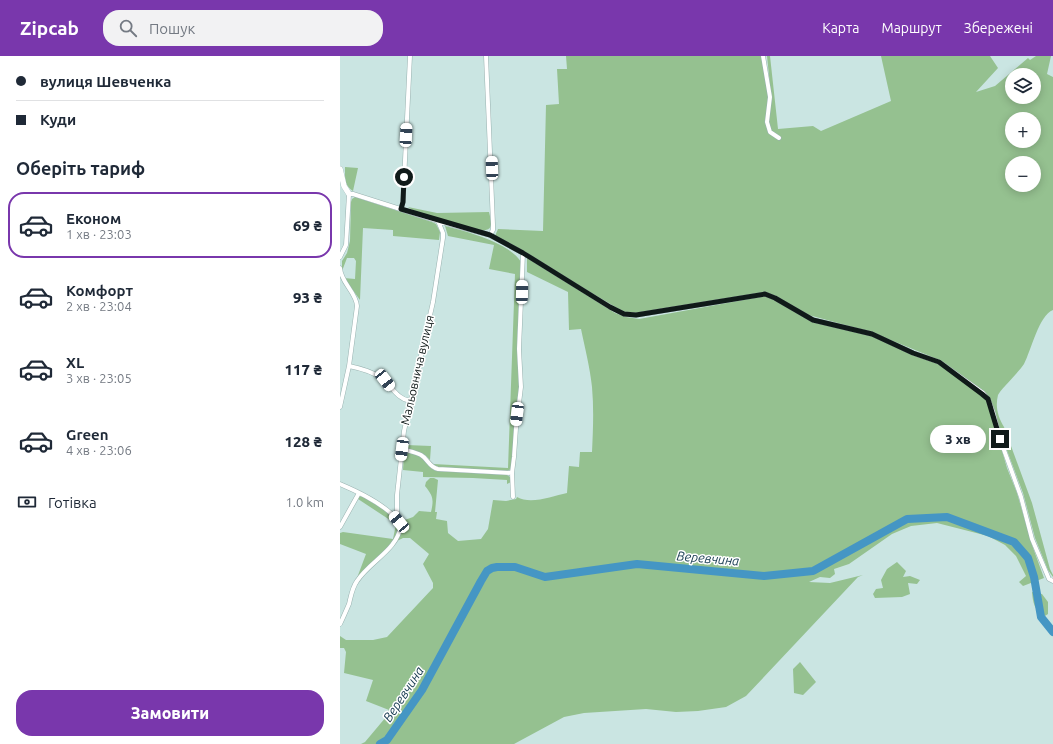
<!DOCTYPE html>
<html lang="uk">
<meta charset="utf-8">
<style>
body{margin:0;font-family:Ubuntu,sans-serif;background:#f2f2f3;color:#1f2937;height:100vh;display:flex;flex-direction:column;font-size:15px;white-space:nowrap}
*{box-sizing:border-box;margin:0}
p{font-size:13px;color:#747a83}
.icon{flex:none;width:22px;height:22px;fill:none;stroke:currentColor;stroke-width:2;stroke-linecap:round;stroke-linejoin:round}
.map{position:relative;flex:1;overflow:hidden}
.side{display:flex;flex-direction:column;background:#fff;width:340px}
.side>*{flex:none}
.top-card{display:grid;align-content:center;height:88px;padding:0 16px;background:#fff}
.tools{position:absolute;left:665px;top:12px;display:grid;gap:8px}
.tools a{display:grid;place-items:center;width:36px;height:36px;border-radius:50%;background:#fff;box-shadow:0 2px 10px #0003;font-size:20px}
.end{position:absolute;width:18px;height:18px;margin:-9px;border:5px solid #101a19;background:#fff;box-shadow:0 0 0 2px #fff}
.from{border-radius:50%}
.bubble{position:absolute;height:28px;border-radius:14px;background:#fff;box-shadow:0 2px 10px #0003;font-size:13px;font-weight:800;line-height:28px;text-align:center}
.car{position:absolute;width:12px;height:24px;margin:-12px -6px;border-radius:5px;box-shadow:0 0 3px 1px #0007;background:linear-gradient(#fff 24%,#345 0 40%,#fff 0 76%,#345 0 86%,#fff 0)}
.top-card b{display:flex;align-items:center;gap:14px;height:38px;font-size:15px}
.top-card b+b{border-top:1px solid #e0e1e3}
.top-card i{width:10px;height:10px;background:#1f2937}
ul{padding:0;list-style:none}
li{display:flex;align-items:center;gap:12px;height:66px;margin:0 8px 6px;padding:0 8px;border:2px solid transparent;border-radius:16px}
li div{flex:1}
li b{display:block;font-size:15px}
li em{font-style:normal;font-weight:800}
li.on{border-color:#7937ac}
li>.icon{width:36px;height:36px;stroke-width:1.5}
h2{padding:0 16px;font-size:18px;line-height:48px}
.pay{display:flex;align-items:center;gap:10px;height:44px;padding:0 16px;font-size:15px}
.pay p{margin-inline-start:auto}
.action{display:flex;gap:8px;margin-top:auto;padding:8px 16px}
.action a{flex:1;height:46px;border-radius:16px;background:#7937ac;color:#fff;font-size:16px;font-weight:800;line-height:46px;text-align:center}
header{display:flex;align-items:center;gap:24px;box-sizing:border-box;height:56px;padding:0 20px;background:#7937ac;color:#fff}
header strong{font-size:19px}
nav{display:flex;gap:22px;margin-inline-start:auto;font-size:14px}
.search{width:280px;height:36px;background:#f2f2f3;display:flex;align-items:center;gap:10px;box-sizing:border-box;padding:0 14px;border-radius:16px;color:#747a83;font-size:15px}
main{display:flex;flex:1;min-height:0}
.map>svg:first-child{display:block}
.green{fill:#95c190;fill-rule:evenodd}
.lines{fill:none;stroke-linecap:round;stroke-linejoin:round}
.river{stroke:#4596c4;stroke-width:8}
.street-casing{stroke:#98b1af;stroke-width:5}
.secondary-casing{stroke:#98b1af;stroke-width:6}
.street{stroke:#fff;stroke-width:4}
.secondary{stroke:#fff;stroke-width:5.5}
.route{stroke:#101a19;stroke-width:5}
.labels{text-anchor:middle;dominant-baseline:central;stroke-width:3;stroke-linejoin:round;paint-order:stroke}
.street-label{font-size:12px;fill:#101a19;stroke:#fff}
.water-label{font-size:13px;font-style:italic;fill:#1d4055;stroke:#fff}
</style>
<header>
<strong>Zipcab</strong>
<div class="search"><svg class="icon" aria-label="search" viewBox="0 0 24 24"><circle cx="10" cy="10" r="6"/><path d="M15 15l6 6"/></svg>Пошук</div>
<nav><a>Карта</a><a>Маршрут</a><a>Збережені</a></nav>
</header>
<main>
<section class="side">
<div class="top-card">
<b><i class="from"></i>вулиця Шевченка</b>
<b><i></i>Куди</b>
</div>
<h2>Оберіть тариф</h2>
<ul>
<li class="on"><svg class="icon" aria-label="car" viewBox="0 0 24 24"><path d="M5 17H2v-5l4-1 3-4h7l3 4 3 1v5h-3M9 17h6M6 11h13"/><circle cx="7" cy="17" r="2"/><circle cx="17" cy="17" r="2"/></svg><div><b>Економ</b><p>1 хв · 23:03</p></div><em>69 ₴</em></li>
<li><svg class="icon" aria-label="car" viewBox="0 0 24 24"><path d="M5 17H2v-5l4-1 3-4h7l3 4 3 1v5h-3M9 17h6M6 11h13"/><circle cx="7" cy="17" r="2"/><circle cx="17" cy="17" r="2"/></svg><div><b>Комфорт</b><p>2 хв · 23:04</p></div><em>93 ₴</em></li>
<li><svg class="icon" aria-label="car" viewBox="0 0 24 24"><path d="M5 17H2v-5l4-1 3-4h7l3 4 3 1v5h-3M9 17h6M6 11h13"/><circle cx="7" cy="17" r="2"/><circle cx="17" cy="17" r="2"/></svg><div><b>XL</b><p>3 хв · 23:05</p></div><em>117 ₴</em></li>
<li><svg class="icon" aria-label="car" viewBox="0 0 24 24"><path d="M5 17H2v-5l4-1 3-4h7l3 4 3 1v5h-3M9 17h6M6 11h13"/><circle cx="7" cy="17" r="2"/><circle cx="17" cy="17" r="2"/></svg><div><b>Green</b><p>4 хв · 23:06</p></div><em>128 ₴</em></li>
</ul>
<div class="pay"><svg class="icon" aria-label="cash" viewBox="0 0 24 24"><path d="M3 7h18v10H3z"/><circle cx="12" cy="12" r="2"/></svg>Готівка<p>1.0 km</p></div>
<div class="action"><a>Замовити</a></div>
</section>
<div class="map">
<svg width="713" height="688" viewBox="0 0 713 688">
<rect width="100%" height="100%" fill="#cae5e2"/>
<path class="green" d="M226 0H422L429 41 426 64 429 77 439 82V80L431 75 428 66 431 39 427 0H430L438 73 473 70 481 75 551 45 541 0H650L658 12 636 36 655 30 688 2 690 4 696 0H711L707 18 713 21V254C699 259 691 295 684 308 679 316 660 334 658 339 655 351 658 361 664 371L692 447 710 513 713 519V521L708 514 695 482 683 437 645 336 602 305 531 276 465 258 446 246 425 237 297 258 284 256 155 180 158 173 203 175 206 49 219 48 217 13H227ZM672 19H694V41H672ZM672 63H694V85H672ZM672 107H694V129H672Z
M5 111 18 112 13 135C4 130 5 121 5 111Z
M15 141 92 166 96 168 100 176 99 184 53 180V174L23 172 20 244 4 222 15 223 16 205 14 202H7L2 215V205L7 197 10 185 11 146 12 143Z
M68 151 97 157 149 156C152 168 154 176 138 174 123 169 78 160 68 151Z
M105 170C126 175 170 187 181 206L177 290 179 331 172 410 171 413 167 415 97 411 93 408 168 412 175 218 149 213 154 189 108 180Z
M187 201 275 257 286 261 299 263 426 240 433 242 474 266 529 279 600 308 647 343 667 412 677 437 692 489 704 522 683 530 679 526 686 520 676 500 665 489 648 480 597 467 571 470 552 478 509 508 494 513 495 518 490 522 480 521 469 526 490 527 523 519 518 521 406 640 386 651 358 655 336 656 306 653 244 657 224 661 174 688H21L25 686 46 661 49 654 26 645 33 624 4 617 6 596 4 592H0V580L6 584H33L47 581 93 532V527L83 508 89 498 70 482H63L57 485 62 474V465L73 461 79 455 91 456C94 443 93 440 85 430L86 426 90 422H94L98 424 95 456H97L96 463 107 465 108 477 118 485 141 483 148 473 153 444 166 445 176 443 177 441C191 449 212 440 227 437L229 410 239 411 240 396H252C253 375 254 353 252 331 250 312 245 292 241 273L229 274 228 236 187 216Z
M66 389 91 390 90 404 85 399 67 392Z
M64 396C70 397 76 398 81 401 87 406 89 412 96 415L167 419 170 421 171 426 167 428V424L133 422 83 421V416L63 414Z
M19 440 23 441C34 448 50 455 57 467 66 480 26 513 17 522L26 498 0 488V477L3 476 53 483 56 468 18 443Z
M557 506 566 515 563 521 570 520 580 524 577 528 568 527 570 538 562 541 535 542 533 538 536 533 543 532 541 524 547 513Z
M692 536 702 538 708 546V558L705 560C694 554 693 547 692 536Z
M460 606 476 626 463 639 454 637 453 613Z"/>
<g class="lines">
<path class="river" d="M40 688 47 684 82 634 141 525 147 515 152 512 157 511H175L205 521 297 508 424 520 473 515 567 463 607 461 674 486 688 502 694 521 701 561 713 576"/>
<defs>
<path id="street" d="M146 0 153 168V174L150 179
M423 0 430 41 427 66 430 76 439 82
M61 153 63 146 70 0
M0 201 6 189 9 138H13L98 165 150 179 183 197 270 251 284 258 296 259 425 238 435 242 473 264 532 278 573 297 599 306 643 337 648 343 653 356 660 383 681 441 692 483 709 523 713 525
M0 212C1 227 16 236 17 250L9 310 0 351
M9 310C19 312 33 316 41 322 51 329 57 343 70 345
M62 393C68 395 75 396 81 399 88 403 89 411 98 413L172 417
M0 428C19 436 50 451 61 469 57 495 31 504 17 525 12 532 11 540 9 548 6 555 3 562 0 568
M173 441 172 417 174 401 176 372 181 331 179 293 183 197
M59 466 57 455V439L64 375 93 246 103 182V177L98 165
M0 471 19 437"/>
<path id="secondary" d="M0 113 4 130 9 138"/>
</defs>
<use href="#street" class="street-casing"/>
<use href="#secondary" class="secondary-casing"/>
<use href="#street" class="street"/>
<use href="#secondary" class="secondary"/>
</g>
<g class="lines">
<path class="route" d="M64 121 63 146 61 153 150 179 183 197 270 251 284 258 296 259 425 238 435 242 473 264 532 278 573 297 599 306 642 338 648 343 660 383"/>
</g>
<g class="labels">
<g class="street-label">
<text transform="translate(77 314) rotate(-77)">Мальовнича вулиця</text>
</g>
<g class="water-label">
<text transform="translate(368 502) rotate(5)">Веревчина</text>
<text transform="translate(63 638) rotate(-57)">Веревчина</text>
</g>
</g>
</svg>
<div class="tools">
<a><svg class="icon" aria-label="layers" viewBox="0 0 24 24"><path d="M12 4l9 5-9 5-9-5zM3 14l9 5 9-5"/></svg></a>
<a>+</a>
<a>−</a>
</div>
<i class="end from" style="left:64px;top:121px"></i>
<i class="end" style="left:660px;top:383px"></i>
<div class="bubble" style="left:590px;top:369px;width:56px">3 хв</div>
<i class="car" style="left:66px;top:79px;rotate:3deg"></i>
<i class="car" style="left:152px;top:112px;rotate:358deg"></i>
<i class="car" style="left:182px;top:236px;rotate:1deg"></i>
<i class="car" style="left:45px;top:324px;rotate:142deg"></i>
<i class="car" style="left:177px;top:358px;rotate:187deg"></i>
<i class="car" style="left:62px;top:393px;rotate:187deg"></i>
<i class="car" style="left:59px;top:466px;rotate:320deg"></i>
</div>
</main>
